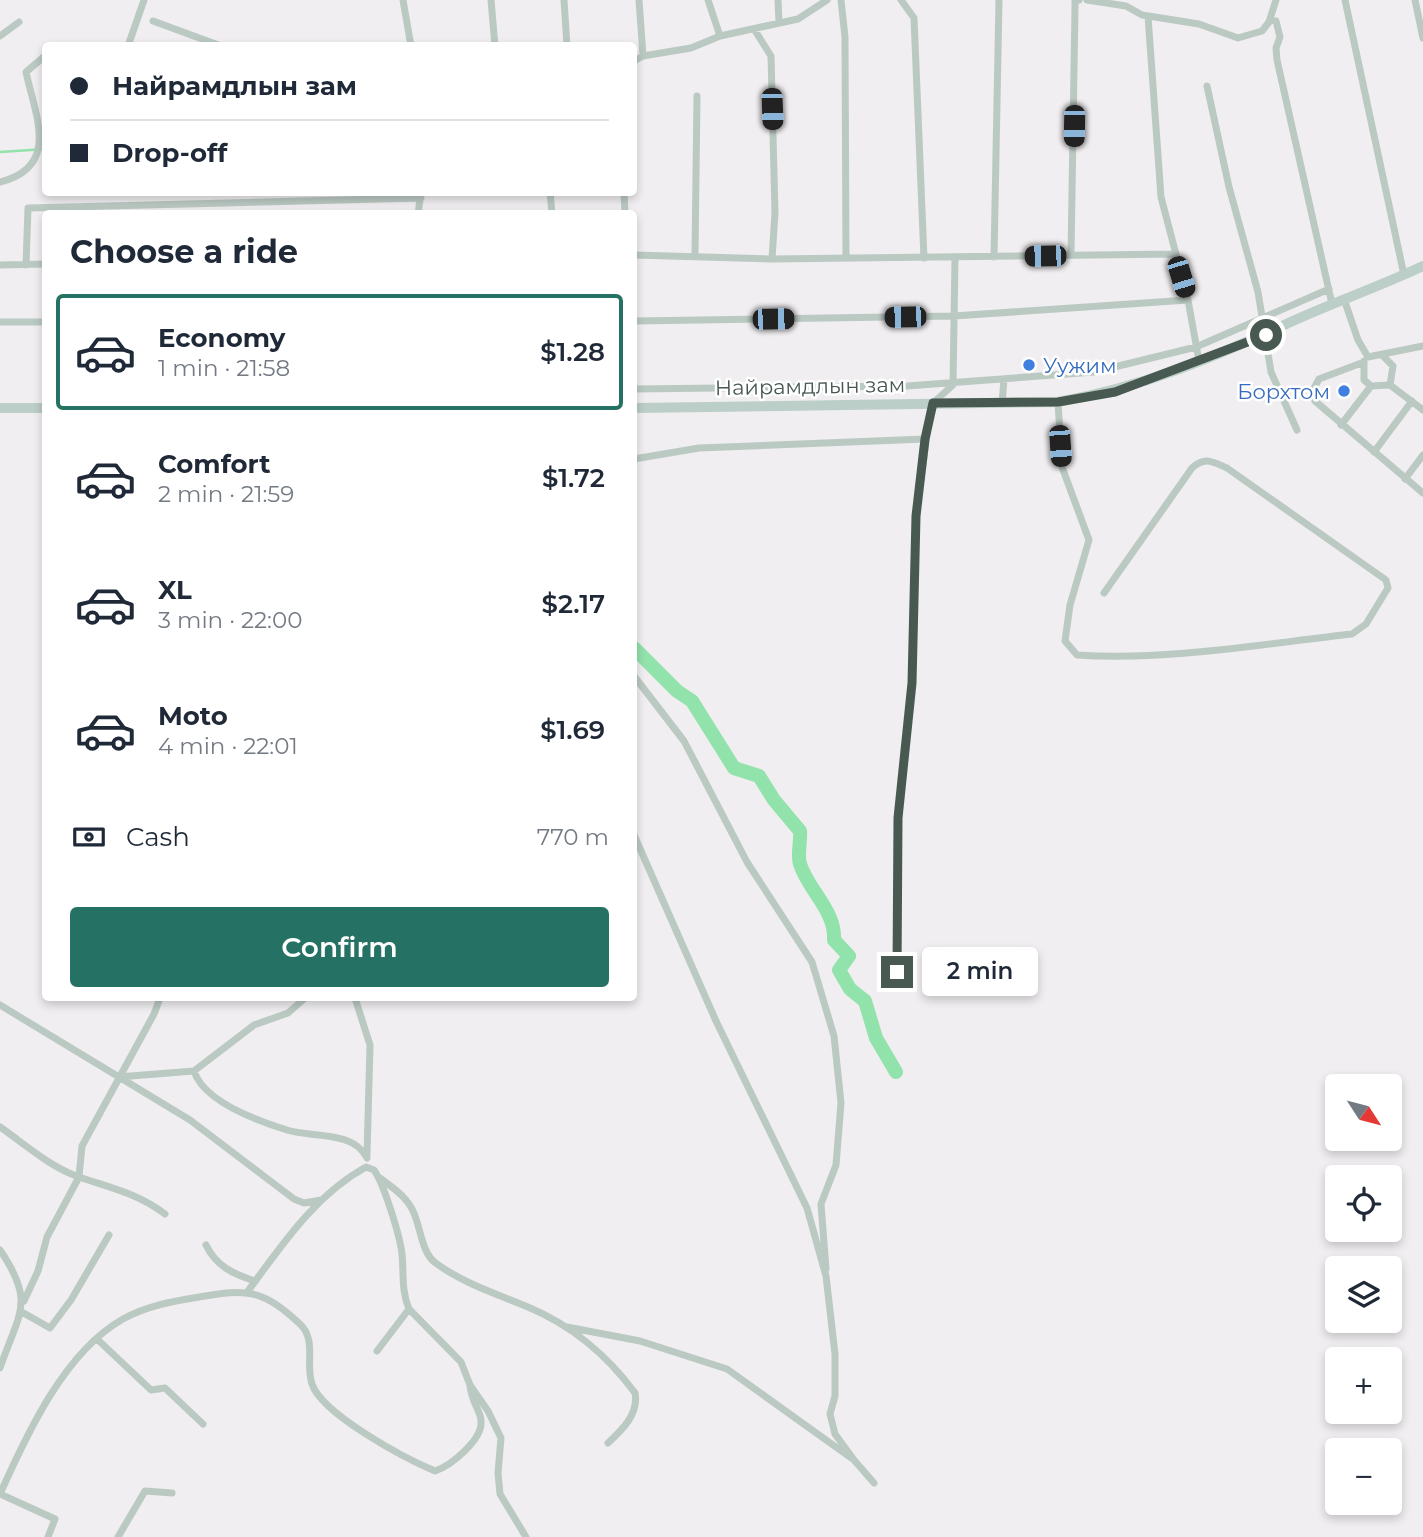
<!DOCTYPE html>
<meta charset="utf-8">
<style>
body{margin:0;font-family:Montserrat,sans-serif;background:#f2f2f3;color:#1f2937;height:100vh;display:flex;flex-direction:column;font-size:26px;white-space:nowrap}
*{box-sizing:border-box;margin:0}
p{font-size:23px;color:#747a83}
.icon{flex:none;width:38px;height:38px;fill:none;stroke:currentColor;stroke-width:2;stroke-linecap:round;stroke-linejoin:round}
.map{position:relative;flex:1;overflow:hidden}
.side{position:absolute;left:42px;top:210px;width:595px;height:791px;display:flex;flex-direction:column;background:#fff;border-radius:7px;box-shadow:0 4px 10px #0003}
.side>*{flex:none}
.guide{position:absolute;left:42px;top:42px;width:595px;height:154px;border-radius:7px;box-shadow:0 4px 10px #0003;display:grid;align-content:center;height:154px;padding:0 28px;background:#fff}
.needle{width:46px;rotate:126deg}
.controls{position:absolute;left:1325px;top:1074px;display:grid;gap:14px}
.controls a{display:grid;place-items:center;width:77px;height:77px;border-radius:7px;background:#fff;box-shadow:0 4px 10px #0003;font-size:35px}
.end{position:absolute;width:32px;height:32px;margin:-16px;border:9px solid #485952;background:#fff;box-shadow:0 0 0 4px #fff}
.from{border-radius:50%}
.bubble{position:absolute;height:49px;border-radius:7px;background:#fff;box-shadow:0 4px 10px #0003;font-size:23px;font-weight:600;line-height:49px;text-align:center}
.car{position:absolute;width:21px;height:42px;margin:-21px -10px;border-radius:9px;box-shadow:0 0 5px 2px #0007;background:linear-gradient(#222 24%,#8ab4d8 0 40%,#222 0 76%,#8ab4d8 0 86%,#222 0)}
.guide b{display:flex;align-items:center;gap:24px;height:66px;font-size:26px}
.guide b+b{border-top:2px solid #e0e1e3}
.guide i{width:18px;height:18px;background:#1f2937}
ul{padding:0;list-style:none}
li{display:flex;align-items:center;gap:21px;height:116px;margin:0 14px 10px;padding:0 14px;border:4px solid transparent;border-radius:7px}
li div{flex:1}
li b{display:block;font-size:26px}
li em{font-style:normal;font-weight:600}
li.on{border-color:#257264}
li>.icon{width:63px;height:63px;stroke-width:1.5}
h2{padding:0 28px;font-size:32px;line-height:84px}
.pay{display:flex;align-items:center;gap:18px;height:77px;padding:0 28px;font-size:26px}
.pay p{margin-inline-start:auto}
.cta{display:flex;gap:14px;margin-top:auto;padding:14px 28px}
.cta a{flex:1;height:80px;border-radius:7px;background:#257264;color:#fff;font-size:28px;font-weight:600;line-height:80px;text-align:center}
.map>svg:first-child{display:block}
.lines{fill:none;stroke-linecap:round;stroke-linejoin:round}
.stream{stroke:#92e2ac;stroke-width:2.5}
.river{stroke:#92e2ac;stroke-width:14}
.minor{stroke:#bbc9c3;stroke-width:7}
.secondary{stroke:#bbcec7;stroke-width:10}
.route{stroke:#485952;stroke-width:9}
.shop-dot{fill:#3f7fe0;stroke:#fff;stroke-width:2.5}
.labels{text-anchor:middle;dominant-baseline:central;stroke-width:5;stroke-linejoin:round;paint-order:stroke}
.shop-label{font-size:21px;fill:#366cbe;stroke:#fff;text-anchor:start}
.street-label{font-size:21px;fill:#485952;stroke:#fff}
</style>
<div class="map">
<svg width="1423" height="1537" viewBox="0 0 1423 1537">
<rect width="100%" height="100%" fill="#f0eef0"/>
<g class="lines">
<path class="stream" d="M0 152 46 149"/>
<path class="river" d="M634 648 677 691 692 701 734 768 759 776 774 800 800 831C801 841 797 855 800 864 808 890 836 911 834 940L849 956 839 970 850 989 865 1001 876 1038 896 1072"/>
<path class="minor" d="M403 0 411 46
M491 0 495 46
M564 0 567 46
M639 0 643 56
M708 0 720 36
M778 0 779 22
M841 0 845 37 846 257
M901 0 914 18 924 258
M1087 0 1126 6 1142 15 1199 24 1238 38 1262 31 1269 22 1276 0
M1345 0 1404 275
M1415 0 1423 38
M1148 16 1161 197 1188 300 1199 361
M1270 20 1276 21 1280 37 1276 48 1277 60 1332 304
M153 21 221 46
M754 29 771 56 775 213 772 259
M0 36 19 22
M128 46 144 0
M634 61 643 56 691 48 720 36 798 19 827 0
M1207 86 1229 187 1258 292 1271 372 1297 430
M0 182C61 167 35 115 26 72L46 55
M550 192 552 214
M624 192 625 214
M418 214 421 192
M695 254 697 96
M634 255 772 259 1174 254
M1071 255 1075 7V1L1079 0
M994 257 999 0
M0 265 46 264
M26 265 28 208 421 198
M1344 299 1358 340 1368 357 1423 346
M634 321 954 316 1188 300
M0 322H46
M1364 361V380L1371 386 1390 385 1393 366 1382 355
M1364 362 1319 379 1313 390 1315 401 1423 493
M1390 385 1423 410
M634 389 907 386 1094 372 1196 347 1329 289
M1058 402 1062 467 1089 540 1070 605 1065 641 1077 655C1167 661 1262 644 1352 634L1366 624 1388 588 1386 580 1227 468C1213 462 1205 456 1192 468L1104 593
M1002 404 1004 379
M1341 425 1371 386
M1374 452 1412 401
M634 459 699 448 925 439
M1405 479 1423 455
M634 676 684 741 747 862 812 962 834 1036 841 1103 836 1165 821 1204 826 1269
M634 835 716 1021 807 1208 826 1276 835 1354V1396L830 1414 835 1434 854 1460
M897 972 898 818 912 683 916 515 930 413 933 403 953 385 955 258
M355 998 370 1045 367 1155
M0 1005 190 1120 294 1199 304 1203 321 1200
M194 1071C204 1102 258 1121 287 1130 312 1138 353 1130 367 1158
M118 1077 194 1071 254 1025 288 1013 305 998
M0 1127C26 1145 50 1167 79 1177 111 1188 137 1193 165 1214
M380 1178C393 1188 406 1196 413 1211 421 1227 421 1254 437 1264 465 1284 497 1294 528 1307 571 1325 608 1356 635 1393 639 1414 622 1430 608 1443
M206 1245C216 1266 233 1274 255 1281
M0 1250C36 1303 19 1312 0 1368
M248 1291C282 1245 315 1195 366 1167L374 1170C384 1184 400 1236 402 1254 404 1273 401 1290 409 1309L461 1362 470 1385 488 1411 501 1438 498 1473 500 1494 526 1537
M24 1301 38 1271 47 1237 79 1177 82 1146 154 1014 160 998
M20 1311 50 1328 71 1300 109 1235
M567 1327 640 1341 727 1369 854 1460 874 1483
M97 1339 151 1390 165 1388 203 1424
M377 1351 409 1309
M0 1494C26 1436 64 1352 123 1319 146 1306 174 1301 199 1297 248 1288 263 1290 300 1324 317 1340 305 1364 312 1384 322 1414 404 1458 435 1471 450 1466 483 1440 481 1421 481 1411 471 1402 470 1385
M0 1494 55 1519 48 1537
M118 1537 145 1491 172 1493"/>
<path class="secondary" d="M0 408H46
M634 408 1058 402C1143 387 1216 357 1295 320 1337 301 1381 286 1423 266"/>
</g>
<g class="lines">
<path class="route" d="M897 972 898 818 912 683 916 516 925 439 933 403 1058 402 1115 392 1266 335"/>
</g>
<g class="shop-dot">
<circle cx="1029" cy="365" r="7"/>
<circle cx="1344" cy="391" r="7"/>
</g>
<g class="labels">
<g class="shop-label">
<text x="1043" y="365">Уужим</text>
<text x="1330" y="391" text-anchor="end">Борхтом</text>
</g>
<g class="street-label">
<text transform="translate(810 386) rotate(-1)">Найрамдлын зам</text>
</g>
</g>
</svg>
<div class="controls">
<a><svg class="needle" viewBox="-14 -14 28 28"><path d="M0-13l5 13h-10z" fill="#e53935"/><path d="M0 13l5-13h-10z" fill="#747a83"/></svg></a>
<a><svg class="icon" aria-label="locate" viewBox="0 0 24 24"><circle cx="12" cy="12" r="6"/><path d="M12 2v4M12 18v4M2 12h4M18 12h4"/></svg></a>
<a><svg class="icon" aria-label="layers" viewBox="0 0 24 24"><path d="M12 4l9 5-9 5-9-5zM3 14l9 5 9-5"/></svg></a>
<a>+</a>
<a>−</a>
</div>
<i class="end from" style="left:1266px;top:335px"></i>
<i class="end" style="left:897px;top:972px"></i>
<div class="bubble" style="left:922px;top:947px;width:116px">2 min</div>
<i class="car" style="left:772px;top:109px;rotate:178deg"></i>
<i class="car" style="left:1074px;top:126px;rotate:181deg"></i>
<i class="car" style="left:1045px;top:256px;rotate:269deg"></i>
<i class="car" style="left:1181px;top:277px;rotate:163deg"></i>
<i class="car" style="left:905px;top:317px;rotate:269deg"></i>
<i class="car" style="left:773px;top:319px;rotate:89deg"></i>
<i class="car" style="left:1060px;top:446px;rotate:176deg"></i>
<div class="guide">
<b><i class="from"></i>Найрамдлын зам</b>
<b><i></i>Drop-off</b>
</div>
<section class="side">
<h2>Choose a ride</h2>
<ul>
<li class="on"><svg class="icon" aria-label="car" viewBox="0 0 24 24"><path d="M5 17H2v-5l4-1 3-4h7l3 4 3 1v5h-3M9 17h6M6 11h13"/><circle cx="7" cy="17" r="2"/><circle cx="17" cy="17" r="2"/></svg><div><b>Economy</b><p>1 min · 21:58</p></div><em>$1.28</em></li>
<li><svg class="icon" aria-label="car" viewBox="0 0 24 24"><path d="M5 17H2v-5l4-1 3-4h7l3 4 3 1v5h-3M9 17h6M6 11h13"/><circle cx="7" cy="17" r="2"/><circle cx="17" cy="17" r="2"/></svg><div><b>Comfort</b><p>2 min · 21:59</p></div><em>$1.72</em></li>
<li><svg class="icon" aria-label="car" viewBox="0 0 24 24"><path d="M5 17H2v-5l4-1 3-4h7l3 4 3 1v5h-3M9 17h6M6 11h13"/><circle cx="7" cy="17" r="2"/><circle cx="17" cy="17" r="2"/></svg><div><b>XL</b><p>3 min · 22:00</p></div><em>$2.17</em></li>
<li><svg class="icon" aria-label="car" viewBox="0 0 24 24"><path d="M5 17H2v-5l4-1 3-4h7l3 4 3 1v5h-3M9 17h6M6 11h13"/><circle cx="7" cy="17" r="2"/><circle cx="17" cy="17" r="2"/></svg><div><b>Moto</b><p>4 min · 22:01</p></div><em>$1.69</em></li>
</ul>
<div class="pay"><svg class="icon" aria-label="cash" viewBox="0 0 24 24"><path d="M3 7h18v10H3z"/><circle cx="12" cy="12" r="2"/></svg>Cash<p>770 m</p></div>
<div class="cta"><a>Confirm</a></div>
</section>
</div>
